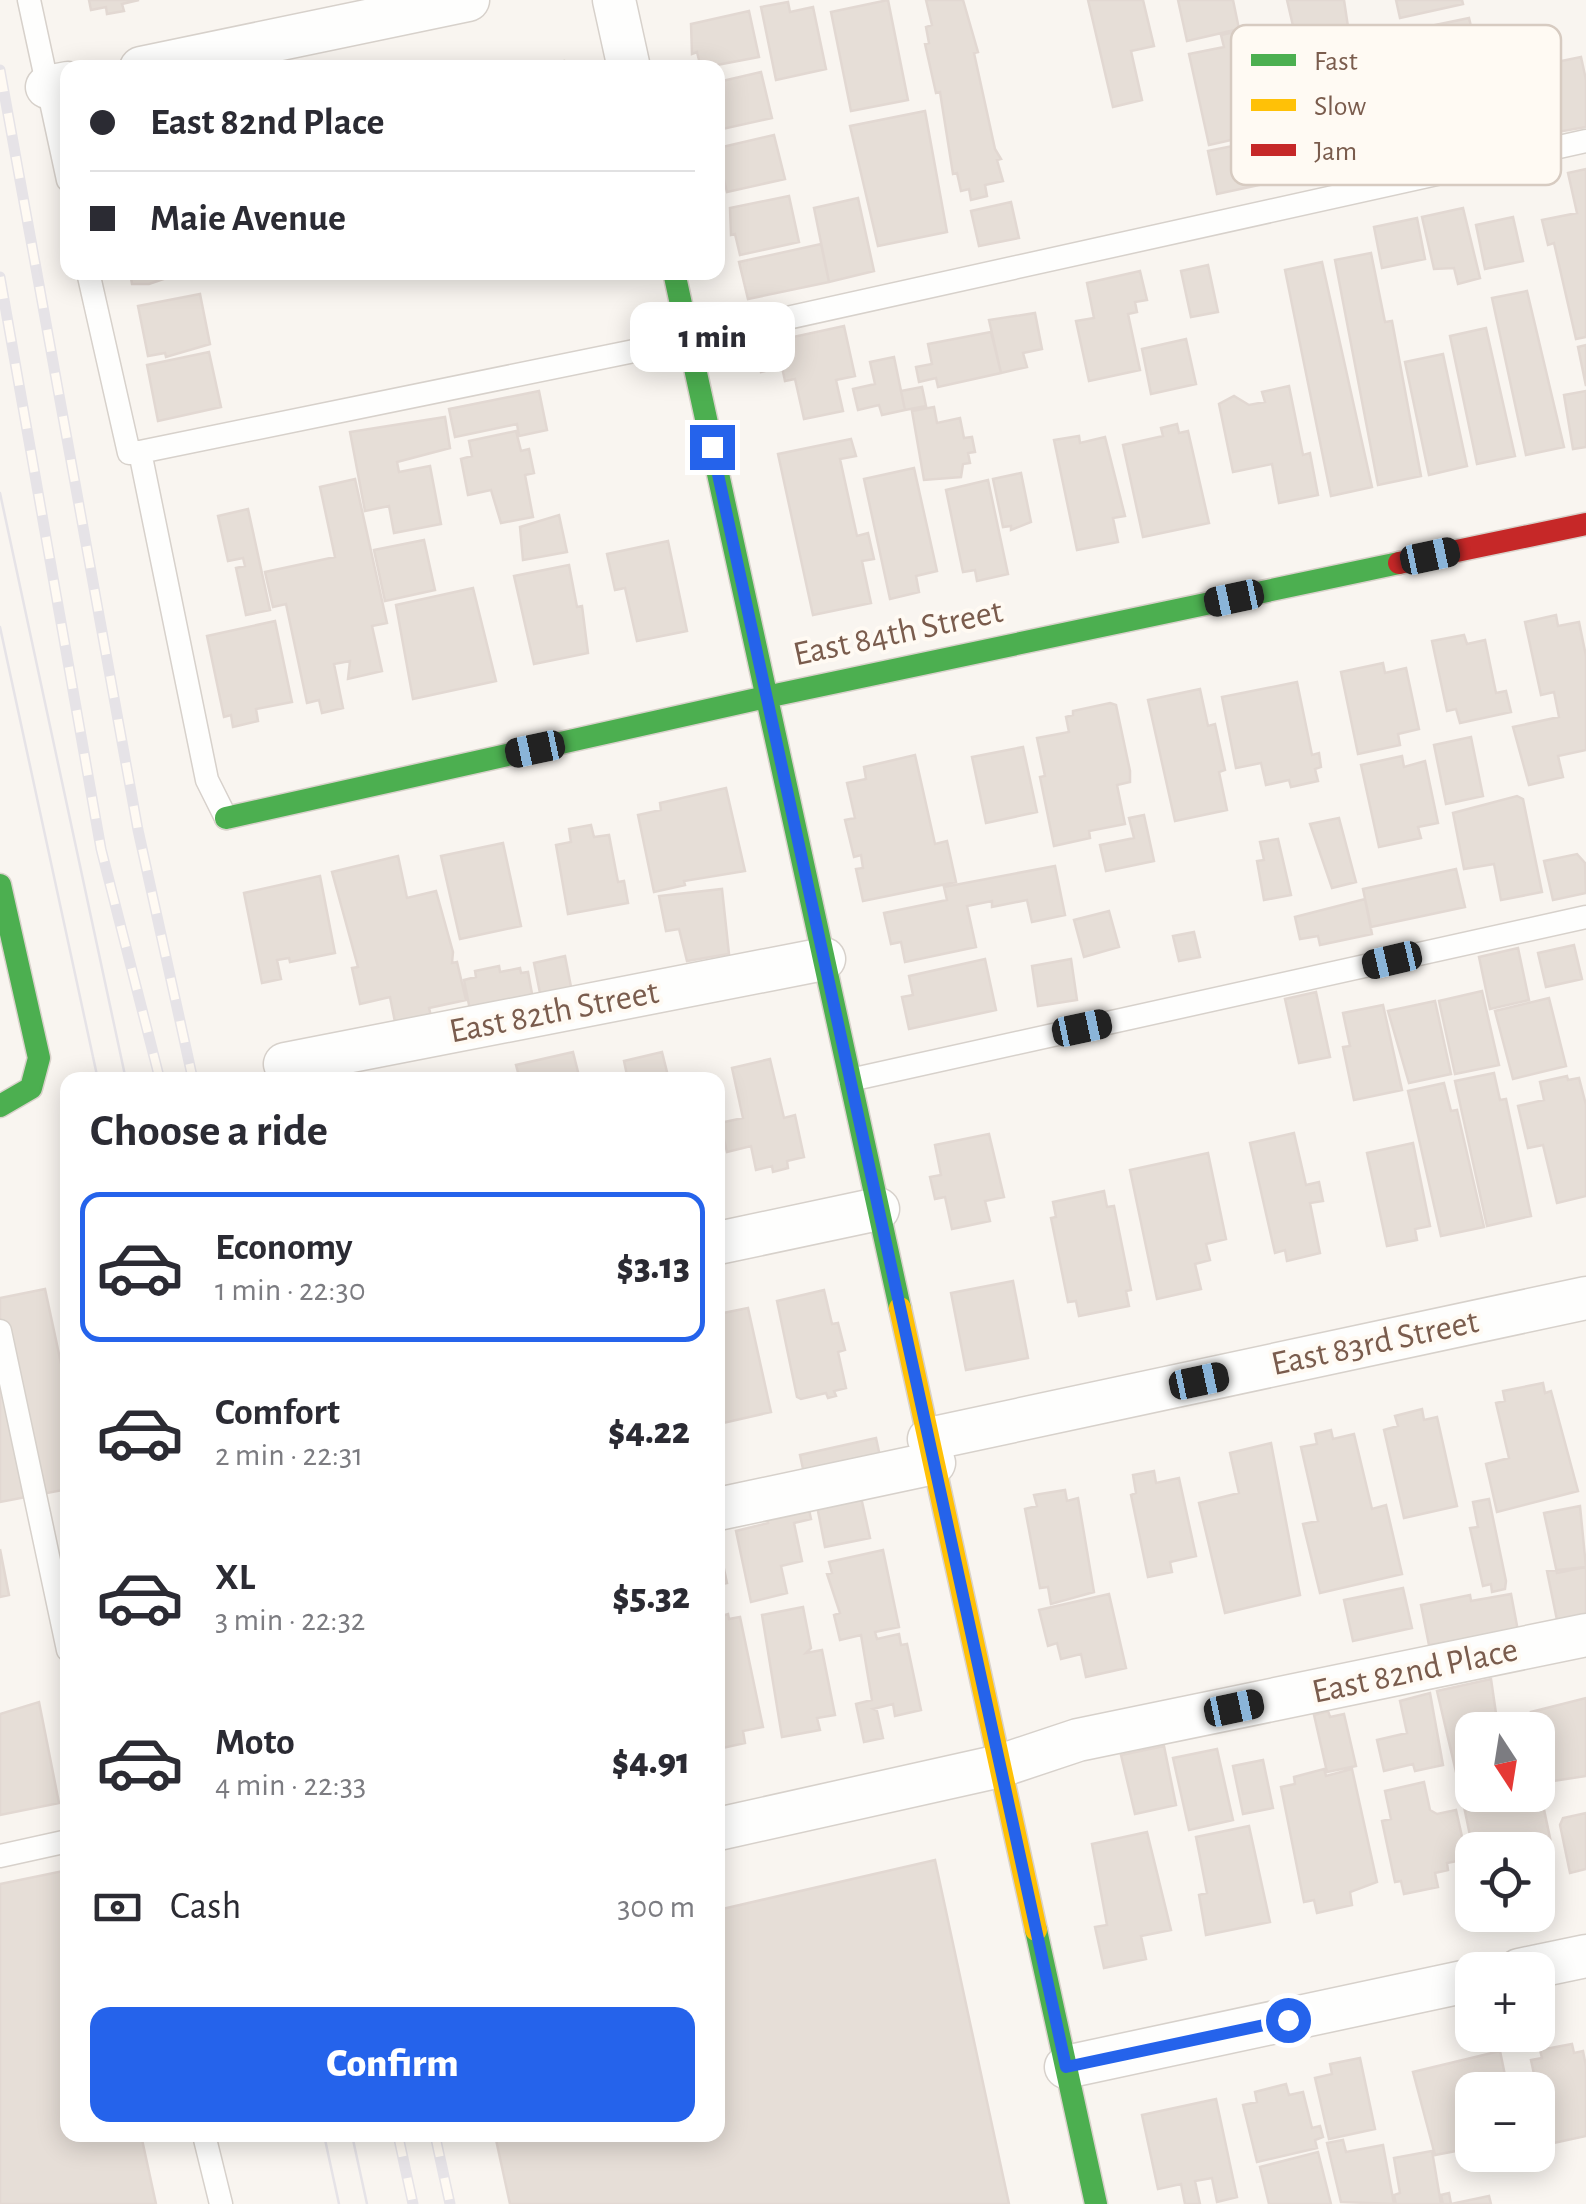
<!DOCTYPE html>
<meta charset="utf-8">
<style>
body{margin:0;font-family:"Alegreya Sans",sans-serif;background:#f7f7f7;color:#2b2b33;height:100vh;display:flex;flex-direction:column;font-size:38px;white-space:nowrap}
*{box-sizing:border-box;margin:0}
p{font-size:32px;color:#7c7c81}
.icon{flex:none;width:55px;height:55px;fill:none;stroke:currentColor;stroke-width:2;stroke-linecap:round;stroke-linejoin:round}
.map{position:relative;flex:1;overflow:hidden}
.drawer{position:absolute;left:60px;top:1072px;width:665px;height:1070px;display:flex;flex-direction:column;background:#fff;border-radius:20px;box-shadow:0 5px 25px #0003}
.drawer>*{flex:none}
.hud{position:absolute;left:60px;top:60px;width:665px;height:220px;border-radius:20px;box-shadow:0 5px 25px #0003;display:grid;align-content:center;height:220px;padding:0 30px;background:#fff}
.needle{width:65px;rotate:168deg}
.controls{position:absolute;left:1455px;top:1712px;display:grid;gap:20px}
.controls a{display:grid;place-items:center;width:100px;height:100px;border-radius:20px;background:#fff;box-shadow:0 5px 25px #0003;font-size:50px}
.end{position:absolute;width:45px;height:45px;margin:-22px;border:12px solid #2563eb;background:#fff;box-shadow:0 0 0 5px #fff}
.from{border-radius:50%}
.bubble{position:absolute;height:70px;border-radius:20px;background:#fff;box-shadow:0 5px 25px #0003;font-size:32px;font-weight:800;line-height:70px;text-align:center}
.car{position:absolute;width:30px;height:60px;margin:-30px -15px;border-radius:12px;box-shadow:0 0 8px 2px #0007;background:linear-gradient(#222 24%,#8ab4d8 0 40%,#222 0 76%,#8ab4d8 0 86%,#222 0)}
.hud b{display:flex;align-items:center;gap:35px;height:95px;font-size:38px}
.hud b+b{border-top:2px solid #e1e1e2}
.hud i{width:25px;height:25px;background:#2b2b33}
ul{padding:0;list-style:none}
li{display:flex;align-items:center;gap:30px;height:150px;margin:0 20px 15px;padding:0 10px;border:5px solid transparent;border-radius:20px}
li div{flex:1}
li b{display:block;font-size:38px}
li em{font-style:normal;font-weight:800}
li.on{border-color:#2563eb}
li>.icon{width:90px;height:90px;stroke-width:1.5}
h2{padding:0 30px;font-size:45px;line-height:120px}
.pay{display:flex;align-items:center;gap:25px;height:110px;padding:0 30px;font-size:38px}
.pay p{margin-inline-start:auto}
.button{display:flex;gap:20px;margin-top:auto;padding:20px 30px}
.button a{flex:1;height:115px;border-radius:20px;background:#2563eb;color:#fff;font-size:40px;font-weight:800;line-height:115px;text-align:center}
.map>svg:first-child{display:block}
.building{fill:#e6ded7;stroke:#e2d8d2;stroke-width:2.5}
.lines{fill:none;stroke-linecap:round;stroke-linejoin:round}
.lane-casing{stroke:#d7d1cb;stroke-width:25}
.street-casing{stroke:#d7d1cb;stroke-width:45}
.fast-casing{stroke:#d9d2cb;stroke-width:25}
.slow-casing{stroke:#d9d2cb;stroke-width:25}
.jam-casing{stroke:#d9d2cb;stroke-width:25}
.lane{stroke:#fefefd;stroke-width:22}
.street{stroke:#fefefd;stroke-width:42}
.fast{stroke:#4caf50;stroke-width:22}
.slow{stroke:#ffc107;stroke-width:22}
.jam{stroke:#c62828;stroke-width:22}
.tram{stroke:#e6e3e7;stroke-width:2.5}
.rail-casing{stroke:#e6e3e7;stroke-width:11}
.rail{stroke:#fffaf3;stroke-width:8;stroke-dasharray:22;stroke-linecap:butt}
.route{stroke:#2563eb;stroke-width:12}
.labels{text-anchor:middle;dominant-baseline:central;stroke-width:8;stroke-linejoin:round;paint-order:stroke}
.street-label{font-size:35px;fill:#7a5c4d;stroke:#fffaf3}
.key{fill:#fffaf3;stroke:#d7cbc1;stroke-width:2.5}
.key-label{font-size:28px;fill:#7a5c4d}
</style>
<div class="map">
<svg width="1586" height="2204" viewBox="0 0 1586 2204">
<rect width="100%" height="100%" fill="#f9f5f0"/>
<path class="building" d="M89 0H139L122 4 124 11 107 14 106 7 91 10Z
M888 0 908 100 851 111 831 12Z
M926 0H963L978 52 974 53 995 149 1001 159 997 160 1003 181 985 185 987 196 971 200 969 189 961 191 957 173 953 174 940 92 936 93 925 44 929 43 926 27 932 25Z
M1088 0H1143L1154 46 1131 51 1142 100 1113 107Z
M1178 0H1233L1239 29 1187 41Z
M1287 0H1344L1350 40 1306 50 1301 29 1294 30Z
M1396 0H1462L1463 4 1400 18Z
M788 2 790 12 813 7 826 69 776 80 761 7Z
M749 11 759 57 701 68 697 52 692 54 691 24Z
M1469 18 1499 143 1460 151 1458 141 1420 149 1411 110 1451 101 1453 94 1451 85 1419 91 1406 31Z
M1239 31 1262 133 1209 145 1189 54 1224 47 1221 35Z
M1581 57 1586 80V127L1505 141 1496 101 1547 89 1542 65Z
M564 61 565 68H535Z
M761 72 772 118 718 130V82Z
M925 111 947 232 878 246 850 126Z
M1297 133 1306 175 1217 194 1208 151Z
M774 135 785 179 727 192 722 172 718 173V148Z
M1586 169V337L1576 339 1554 243 1548 245 1542 220 1577 213 1568 173Z
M789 196 799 242 740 255 735 234 731 235 730 208Z
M858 198 874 271 829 282 814 208Z
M1011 202 1019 238 979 246 971 211Z
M1463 208 1480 278 1458 284 1454 268 1434 269 1422 217Z
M1513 217 1523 261 1485 269 1476 225Z
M1417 218 1425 259 1382 268 1374 227Z
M821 244 829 282 748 299 739 262Z
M1371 253 1385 322 1392 321 1421 476 1378 485 1335 260Z
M1322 262 1372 487 1331 496 1285 270Z
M1208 265 1218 312 1191 317 1181 271Z
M1140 271 1147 300 1135 302 1137 312 1128 314 1140 370 1089 381 1076 321 1094 318 1087 283Z
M130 272H184L149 284H132Z
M1527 291 1564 447 1526 455 1492 298Z
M200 294 210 344 166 357 165 353 148 356 138 306Z
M1035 313 1042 349 1023 353 1027 367 1001 373 989 320Z
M844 326 855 376 836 380 843 411 804 419 795 379 785 381 782 367 761 372 756 345Z
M1486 328 1515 456 1477 464 1450 336Z
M991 332 1001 373 938 387 936 378 919 382 916 367 932 364 928 344Z
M1186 339 1196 384 1151 394 1142 349Z
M1586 345V386L1578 347Z
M209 352 221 407 158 421 147 365Z
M1443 354 1467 466 1429 475 1405 362Z
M894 357 905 410 882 415 879 405 858 410 853 389 875 384 870 362Z
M1289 386 1303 455 1310 453 1318 495 1279 503 1272 464 1233 472 1219 404 1234 396 1249 405 1265 402 1262 392Z
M922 387 926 406 905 410 901 391Z
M539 391 547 430 519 436 517 424 455 437 449 409Z
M1586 391V447L1573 449 1564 395Z
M934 407 937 423 960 418 964 438 972 437 975 452 968 453 970 463 963 464 961 477 924 480 912 411Z
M445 417 450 448 397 462 399 472 430 466 441 524 394 533 389 506 365 511 350 432Z
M1177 424 1179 433 1188 431 1209 523 1143 537 1123 445 1163 436 1161 428Z
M516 431 521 451 529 449 534 473 525 475 533 517 501 523 491 490 468 495 461 459 472 456 469 441Z
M1079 436 1080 443 1105 437 1125 516 1113 518 1118 542 1077 550 1054 440Z
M851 439 856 456 840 459 857 536 868 533 874 559 862 561 871 603 813 615 778 454Z
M914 468 937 571 916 576 919 592 890 599 864 479Z
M1021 473 1031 522 1011 530V526L1003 527 993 479Z
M355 479 387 623 372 626 382 671 348 679 350 661 334 664 343 708 322 713 319 700 307 703 286 604 273 607 265 572 335 557 320 487Z
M988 480 1008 574 977 581 975 570 963 572 946 490Z
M248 509 270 610 246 615 236 568 245 566 243 558 228 561 218 516Z
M559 515 567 552 523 560 520 527Z
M424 540 435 590 385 601 374 550Z
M668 541 687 631 637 641 625 588 615 590 607 554Z
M569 565 577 607 582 606 588 653 534 664 514 576Z
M473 588 496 681 413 699 396 605Z
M1556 615 1558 626 1579 622 1586 656V750L1558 756 1563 777 1529 785 1513 727 1559 717 1554 692 1541 695 1525 622Z
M275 621 292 702 256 709 258 721 233 727 231 715 224 717 207 636Z
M1464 635 1467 644 1485 640 1496 693 1506 691 1511 712 1460 723 1456 709 1447 711 1432 641Z
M1383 663 1385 673 1406 668 1419 729 1398 734 1400 745 1358 754 1341 672Z
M1297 682 1312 755 1319 753 1321 767 1315 769 1318 781 1291 787 1289 780 1266 785 1261 763 1236 768 1222 697Z
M1200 689 1208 726 1215 724 1225 770 1219 772 1227 810 1175 821 1148 700Z
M1110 703 1116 705 1130 771V782L1117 785 1125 824 1089 831 1090 838 1054 846 1040 777 1045 776 1037 738 1069 732 1066 717 1073 715V711Z
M1471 737 1483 796 1446 804 1434 745Z
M1023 747 1037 812 986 823 972 757Z
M915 755 935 844 947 841 956 882 863 901 856 869 863 868 861 855 854 857 845 820 855 818 847 783 866 779 864 767Z
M1402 756 1404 767 1425 761 1438 823 1418 827 1421 838 1379 847 1361 765Z
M726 788 745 871 684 881 685 885 654 892 638 815 661 810 660 803Z
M1517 796 1523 799 1542 892 1501 900 1494 864 1464 869 1453 813Z
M1144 815 1154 861 1106 871 1100 845 1134 838 1129 818Z
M1339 818 1356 882 1332 888 1310 824Z
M591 825 594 837 609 835 618 882 624 881 628 903 568 914 556 845 571 842 569 829Z
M1278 839 1291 895 1264 900 1257 861 1264 860 1260 842Z
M503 843 521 926 460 939 441 856Z
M1577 854 1585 863 1586 893 1553 900 1544 861Z
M398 856 407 898 436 891 453 952 452 963 457 962 466 1000 429 1008 433 1024 397 1032 390 997 360 1004 352 968 358 967 332 872Z
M1055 866 1065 915 1032 922 1027 900 992 907V901L967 906 976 947 905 962 901 942 891 944 884 913 947 900 944 887Z
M1456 869 1465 907 1371 927 1363 889Z
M320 876 335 953 290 962 289 958 277 960 281 979 262 983 244 893Z
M722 889 729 954 687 961 679 929 666 931 659 896Z
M1365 899 1372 934 1320 945 1318 936 1300 939 1295 917Z
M1109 911 1119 947 1084 957 1074 920Z
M1194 932 1200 957 1179 961 1173 936Z
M1574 945 1582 979 1546 987 1538 953Z
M1518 948 1529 1000 1490 1009 1479 957Z
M565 956 572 992 541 998 534 963Z
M985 959 996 1010 909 1029 902 997 913 995 909 976Z
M1071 959 1077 1000 1038 1006 1032 966Z
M499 966 500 972 520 968 521 973 528 972 533 999 471 1015 464 980 476 977 475 971Z
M1482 991 1499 1065 1455 1074 1439 1001Z
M1316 992 1330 1057 1299 1063 1285 999Z
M1549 998 1566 1066 1513 1079 1495 1011Z
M1435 1001 1451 1074 1409 1083 1388 1011Z
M1383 1005 1402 1090 1354 1100 1343 1047 1350 1046 1343 1013Z
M573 1052 580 1080H520L516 1065Z
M662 1052 669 1080H628L624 1061Z
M770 1059 784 1118 795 1115 804 1157 787 1161 788 1168 773 1172 772 1166 756 1170 751 1146 727 1152 720 1123 743 1118 732 1068Z
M1494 1073 1500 1100 1506 1099 1531 1216 1487 1226 1455 1081Z
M1567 1076 1568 1080 1579 1078 1586 1105V1196L1557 1203 1543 1145 1528 1148 1518 1106 1544 1100 1540 1082Z
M1444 1083 1451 1111 1457 1110 1484 1227 1441 1236 1408 1091Z
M1294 1133 1306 1185 1319 1182 1323 1201 1310 1203 1320 1253 1287 1261 1285 1250 1275 1253 1250 1143Z
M989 1134 1004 1197 985 1201 990 1221 952 1229 945 1197 935 1199 930 1177 941 1175 935 1145Z
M1413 1143 1430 1226 1415 1229 1417 1240 1387 1246 1367 1153Z
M1208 1153 1226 1239 1206 1244 1210 1260 1195 1264 1201 1289 1157 1299 1130 1170Z
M1104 1191 1107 1207 1114 1206 1131 1290 1126 1291 1129 1306 1079 1316 1076 1301 1068 1302 1051 1218 1056 1217 1053 1202Z
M1013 1281 1028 1358 966 1370 951 1293Z
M45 1289 68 1396V1489L0 1502V1298Z
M824 1290 832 1324 838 1323 845 1350 838 1352 846 1388 834 1391 836 1396 828 1398 826 1393 801 1399 797 1397 777 1301Z
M748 1308 771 1412 719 1424 718 1314Z
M1543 1383 1545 1393 1551 1391 1578 1491 1497 1512 1486 1464 1509 1458 1496 1403 1505 1401 1503 1391Z
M1422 1409 1424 1420 1437 1417 1457 1506 1404 1518 1384 1430 1398 1426 1395 1416Z
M1331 1430 1333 1439 1354 1434 1372 1509 1386 1505 1402 1574 1320 1593 1303 1524 1318 1521 1301 1447 1317 1444 1315 1434Z
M876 1438 881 1461 805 1478 800 1455Z
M1271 1443 1300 1595 1225 1613 1199 1503 1239 1493 1230 1453Z
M1154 1471 1156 1483 1179 1478 1196 1556 1170 1562 1172 1572 1148 1577 1131 1495 1136 1493 1133 1475Z
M1065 1490 1067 1501 1078 1498 1094 1592 1051 1604 1048 1587 1040 1588 1025 1509 1037 1506 1034 1495Z
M861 1497 870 1538 825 1547 817 1506Z
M1489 1499 1506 1581 1505 1589 1492 1592 1491 1584 1483 1586 1470 1528 1478 1527 1473 1502Z
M808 1505 811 1519 794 1523 802 1561 781 1566 787 1593 751 1602 736 1531 768 1523 766 1514Z
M1580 1506 1586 1567 1557 1573 1544 1513Z
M718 1541 727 1583 718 1585Z
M0 1549 9 1595 0 1597Z
M883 1550 899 1627 875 1632 877 1639 899 1634 901 1645 907 1644 921 1710 895 1716 893 1704 873 1709 877 1711 883 1738 864 1742 856 1704 872 1700 861 1635 840 1640 834 1615 840 1613 827 1574 832 1573 829 1562Z
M1586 1567V1619L1558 1625 1547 1571Z
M1403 1588 1412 1628 1353 1641 1344 1600Z
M1109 1594 1126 1668 1086 1677 1081 1654 1061 1659 1057 1643 1048 1646 1039 1610Z
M1511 1594 1518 1631 1429 1645 1421 1605 1470 1595 1471 1601Z
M803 1607 811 1648 806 1653 822 1650 835 1715 817 1718 820 1730 782 1737 762 1615Z
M728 1614 729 1619 740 1617 763 1727 743 1731 745 1743 718 1749V1617Z
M1491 1679 1498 1727 1467 1729 1472 1769 1456 1772 1437 1691Z
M1430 1693 1443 1765 1415 1771 1413 1764 1384 1771 1377 1740 1407 1733 1400 1701Z
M1586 1698V1776L1546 1782 1531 1712Z
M39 1702 59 1803 0 1815V1714Z
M1328 1711 1330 1717 1344 1714 1356 1766 1327 1772 1314 1715Z
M1164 1746 1176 1805 1135 1814 1121 1755Z
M1217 1749 1233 1820 1189 1830 1173 1758Z
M1263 1760 1273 1808 1243 1814 1233 1766Z
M1324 1769 1326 1776 1352 1769 1377 1882 1350 1892 1352 1905 1317 1913 1314 1900 1304 1902 1281 1787 1295 1784 1294 1777Z
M1538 1781 1553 1852 1538 1856V1850H1473L1461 1792 1538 1795Z
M1424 1782 1430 1810 1437 1814 1456 1810 1467 1859 1447 1863 1448 1870 1435 1873 1438 1887 1404 1894 1401 1881 1395 1882 1382 1821 1391 1819 1385 1791Z
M1586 1813V1869L1570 1873 1560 1825 1563 1818Z
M1249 1826 1270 1922 1206 1935 1199 1895 1207 1893 1196 1837Z
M1147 1832 1171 1930 1141 1936 1146 1959 1104 1968 1095 1927 1107 1925 1092 1844Z
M935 1860 1009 2204H510L495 2135H718V1910Z
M68 1870V2135H141L156 2204H0V1884Z
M1572 2044 1574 2053 1583 2051 1586 2066V2136L1549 2144 1531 2060 1542 2058 1540 2050Z
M1500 2051 1508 2090H1472V2148L1435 2155 1413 2072Z
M1360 2058 1375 2129 1329 2139 1315 2078 1332 2074 1330 2064Z
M1286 2084 1289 2095 1303 2092 1312 2128 1320 2126 1323 2137 1315 2140 1317 2148 1257 2162 1243 2105 1257 2102 1255 2092Z
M1216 2099 1237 2197 1217 2202 1212 2178 1195 2181 1200 2204H1185L1181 2184 1158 2189 1142 2115Z
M1343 2140 1346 2152 1383 2145 1394 2204 1341 2202 1327 2143Z
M1432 2151 1441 2204H1396L1394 2195 1400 2193 1394 2158Z
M1318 2152 1331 2204H1269L1260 2167Z
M1507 2155H1521L1523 2164 1504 2168 1502 2157Z
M1449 2193 1451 2204 1489 2196 1491 2204H1443L1441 2195Z"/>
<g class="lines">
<defs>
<path id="lane" d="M29 0 68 180
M88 272 129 453 140 452 688 340 1586 141
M140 452 207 780 226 818
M850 1080 1586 917
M0 1331 68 1650
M0 1856 68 1841
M204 2135 221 2204"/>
<path id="street" d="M614 0 629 68
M141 68 468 0
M47 87 68 83
M285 1064 824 959
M718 1243 878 1209
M929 1439 1586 1298
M718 1509 934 1463
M718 1829 1000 1766 1078 1740 1586 1635
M1519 1970 1586 1956
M1066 2067 1472 1980"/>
<path id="fast" d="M674 272 900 1308
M226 818 766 697 1399 563
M0 885 39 1058 31 1088 0 1106
M1036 1930 1096 2204"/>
<path id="slow" d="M900 1308 1036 1930"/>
<path id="jam" d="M1399 563 1586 524"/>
</defs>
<use href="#lane" class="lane-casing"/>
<use href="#street" class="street-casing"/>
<use href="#fast" class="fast-casing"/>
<use href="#slow" class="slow-casing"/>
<use href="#jam" class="jam-casing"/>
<use href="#lane" class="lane"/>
<use href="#street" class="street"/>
<use href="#fast" class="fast"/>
<use href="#slow" class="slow"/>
<use href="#jam" class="jam"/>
<path class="tram" d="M0 493 126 1080
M0 627 98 1080
M324 2135 339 2204
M352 2135 367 2204"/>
<defs>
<path id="rail" d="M0 70 138 830 193 1080
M0 277 101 849 160 1080
M398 2135 413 2204
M435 2135 450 2204"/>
</defs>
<use href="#rail" class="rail-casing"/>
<use href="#rail" class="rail"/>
</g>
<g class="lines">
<path class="route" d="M712 447 1066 2067 1288 2020"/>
</g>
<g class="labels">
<g class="street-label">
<text transform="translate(898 633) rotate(-12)">East 84th Street</text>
<text transform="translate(554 1012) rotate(-11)">East 82th Street</text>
<text transform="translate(1375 1343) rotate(-12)">East 83rd Street</text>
<text transform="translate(1415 1671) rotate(-12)">East 82nd Place</text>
</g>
</g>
<rect x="1231" y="25" width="330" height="160" rx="15" class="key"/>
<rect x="1251" y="54" width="45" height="12" fill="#4caf50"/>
<rect x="1251" y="99" width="45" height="12" fill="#ffc107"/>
<rect x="1251" y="144" width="45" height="12" fill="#c62828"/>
<g class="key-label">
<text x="1314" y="70">Fast</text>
<text x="1314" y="115">Slow</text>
<text x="1314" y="160">Jam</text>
</g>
</svg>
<div class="controls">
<a><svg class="needle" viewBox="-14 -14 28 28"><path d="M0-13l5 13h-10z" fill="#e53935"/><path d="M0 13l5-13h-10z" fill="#7c7c81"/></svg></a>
<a><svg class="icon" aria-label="locate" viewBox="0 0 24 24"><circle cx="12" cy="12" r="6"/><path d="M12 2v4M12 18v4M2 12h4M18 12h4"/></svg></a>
<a>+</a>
<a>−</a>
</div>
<i class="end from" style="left:1288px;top:2020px"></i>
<i class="end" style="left:712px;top:447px"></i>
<div class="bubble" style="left:630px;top:302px;width:165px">1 min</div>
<i class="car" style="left:1430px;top:556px;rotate:78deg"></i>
<i class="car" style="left:1234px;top:598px;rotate:258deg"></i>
<i class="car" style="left:535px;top:749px;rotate:258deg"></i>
<i class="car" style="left:1392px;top:960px;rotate:257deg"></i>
<i class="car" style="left:1082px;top:1028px;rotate:78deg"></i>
<i class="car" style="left:1199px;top:1381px;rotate:78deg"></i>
<i class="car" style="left:1234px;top:1708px;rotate:78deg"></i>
<div class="hud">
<b><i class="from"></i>East 82nd Place</b>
<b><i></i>Maie Avenue</b>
</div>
<section class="drawer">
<h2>Choose a ride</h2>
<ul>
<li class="on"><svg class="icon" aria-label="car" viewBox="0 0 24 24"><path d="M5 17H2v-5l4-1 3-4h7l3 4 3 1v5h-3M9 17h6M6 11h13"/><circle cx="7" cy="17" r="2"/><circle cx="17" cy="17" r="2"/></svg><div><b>Economy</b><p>1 min · 22:30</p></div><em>$3.13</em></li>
<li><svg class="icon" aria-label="car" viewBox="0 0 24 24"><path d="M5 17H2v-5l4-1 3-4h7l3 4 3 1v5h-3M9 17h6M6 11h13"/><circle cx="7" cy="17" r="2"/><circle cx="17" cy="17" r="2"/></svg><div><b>Comfort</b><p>2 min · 22:31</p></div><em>$4.22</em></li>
<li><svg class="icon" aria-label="car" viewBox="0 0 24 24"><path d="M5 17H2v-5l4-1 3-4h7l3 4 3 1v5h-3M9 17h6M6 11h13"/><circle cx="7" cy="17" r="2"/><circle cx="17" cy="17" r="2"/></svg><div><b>XL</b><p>3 min · 22:32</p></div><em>$5.32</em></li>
<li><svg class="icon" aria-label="car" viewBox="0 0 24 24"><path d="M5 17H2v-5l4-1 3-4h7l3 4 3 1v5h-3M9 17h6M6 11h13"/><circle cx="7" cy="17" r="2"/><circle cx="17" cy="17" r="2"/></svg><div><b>Moto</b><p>4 min · 22:33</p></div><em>$4.91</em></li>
</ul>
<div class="pay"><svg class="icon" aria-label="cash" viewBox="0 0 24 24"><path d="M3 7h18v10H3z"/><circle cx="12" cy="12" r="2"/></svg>Cash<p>300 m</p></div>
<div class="button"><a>Confirm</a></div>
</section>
</div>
